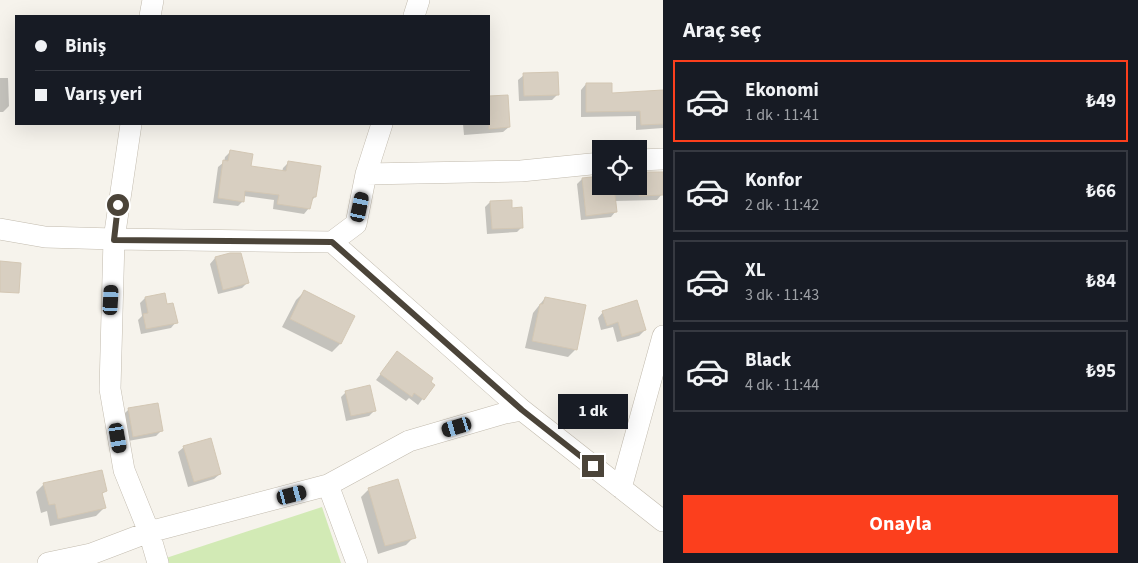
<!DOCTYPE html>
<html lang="tr">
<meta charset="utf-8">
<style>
body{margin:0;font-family:"Source Sans 3",sans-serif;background:#20242c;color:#f1f3f6;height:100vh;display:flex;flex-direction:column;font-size:19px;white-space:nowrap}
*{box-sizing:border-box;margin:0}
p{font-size:16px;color:#9ea1a6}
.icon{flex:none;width:28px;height:28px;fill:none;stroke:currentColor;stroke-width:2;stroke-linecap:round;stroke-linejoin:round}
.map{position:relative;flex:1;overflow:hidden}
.sheet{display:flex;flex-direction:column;background:#171b24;width:475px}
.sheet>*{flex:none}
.top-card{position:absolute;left:15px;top:15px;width:475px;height:110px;border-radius:0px;box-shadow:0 5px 20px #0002;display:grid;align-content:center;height:110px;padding:0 20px;background:#171b24}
.buttons{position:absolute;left:592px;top:140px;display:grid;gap:10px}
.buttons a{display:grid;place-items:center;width:55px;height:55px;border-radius:0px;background:#171b24;box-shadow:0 5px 20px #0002;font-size:25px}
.end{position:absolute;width:22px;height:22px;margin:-11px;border:6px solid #4b4439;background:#fff;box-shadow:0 0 0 2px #fff}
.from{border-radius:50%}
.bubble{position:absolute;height:35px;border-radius:0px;background:#171b24;box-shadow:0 5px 20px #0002;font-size:16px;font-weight:700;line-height:35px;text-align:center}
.car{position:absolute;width:15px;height:30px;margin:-15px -8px;border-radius:6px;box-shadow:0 0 4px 1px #0007;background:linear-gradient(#222 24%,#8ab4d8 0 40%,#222 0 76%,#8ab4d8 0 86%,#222 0)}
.top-card b{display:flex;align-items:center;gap:18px;height:48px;font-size:19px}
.top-card b+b{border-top:1px solid #363941}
.top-card i{width:12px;height:12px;background:#f1f3f6}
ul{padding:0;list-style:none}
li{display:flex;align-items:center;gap:15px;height:82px;margin:0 10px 8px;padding:0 10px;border:2px solid #363941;border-radius:0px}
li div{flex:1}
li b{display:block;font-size:19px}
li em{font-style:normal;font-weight:700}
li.current{border-color:#fc3f1d}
li>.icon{width:45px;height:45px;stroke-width:1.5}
h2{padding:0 20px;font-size:22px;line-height:60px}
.action{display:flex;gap:10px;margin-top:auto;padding:10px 20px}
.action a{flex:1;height:58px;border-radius:0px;background:#fc3f1d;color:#fff;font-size:20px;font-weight:700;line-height:58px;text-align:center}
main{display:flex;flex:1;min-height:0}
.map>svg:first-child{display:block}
.green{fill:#d2eab5}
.shadow{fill:#0003}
.building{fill:#d8cfc1;stroke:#d3c7b4}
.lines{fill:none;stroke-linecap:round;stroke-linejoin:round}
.street-casing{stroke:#c2bbae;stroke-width:22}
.street{stroke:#fff;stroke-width:21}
.route{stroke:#4b4439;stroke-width:6}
</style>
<main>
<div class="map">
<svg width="663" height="563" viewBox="0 0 663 563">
<rect width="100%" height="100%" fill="#f6f3ec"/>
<path class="green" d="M322 507 341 563H168L166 558Z"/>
<path class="shadow" d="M524 75 558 94 552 100 519 101 518 80Z
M0 78H8L9 106 3 112H0Z
M586 84 611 94 663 91V128L636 130V116L581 117V90Z
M506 96 509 127 503 132 464 135 463 124H489V98Z
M230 152 250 167 282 172 283 168 289 162 315 197 311 201 309 208 304 214 273 209 274 200 244 196 243 201 238 206 213 203 218 167 224 162 225 157Z
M639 173H662V194L657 200 615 201 616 211 611 217 581 220 577 184 582 179 601 176V186H639Z
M490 202 511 209 522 227 517 232 487 234 485 207Z
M230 254 247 283 242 288 218 294 210 264 215 258Z
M304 292 354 316 340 344 332 352 282 327 296 300Z
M145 298 166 306 176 322 171 328 141 334 138 320 142 316 140 303Z
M545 298 576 349 568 357 525 348 533 313Z
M603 312 645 330 639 336 617 342 613 327 601 330 598 318Z
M397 353 433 385 418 405 409 398 406 401 376 380Z
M346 392 375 410 369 416 346 421 341 397Z
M129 409 161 431 156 436 128 441 123 415Z
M184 447 220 474 214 479 188 487 178 452Z
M44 484 105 491 101 495 104 508 96 516 50 526 47 511 41 513 36 492Z
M369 489 414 537 406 545 378 554 361 497Z"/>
<path class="building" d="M558 72 559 95 524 96 523 73Z
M586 83H612V93L663 90V124L641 125 640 111 586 112Z
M508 95 510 127 489 129V96Z
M230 150 253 154 251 166 286 171 288 161 321 166 316 197H313L310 209 277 204 279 195 245 191 244 202 218 198 223 160 228 161Z
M639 172H663V195L639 196Z
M601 176V186H614L617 212 586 216 582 178Z
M512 200V208L522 207 523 228 492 229 490 201Z
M230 253H241L249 283 223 290 215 257Z
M0 261 21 263 19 293 0 292Z
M304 290 355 316 341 344 290 319Z
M165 293 167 304 173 303 178 323 146 329 143 314 148 313 145 297Z
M545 297 586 305 577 350 532 341 540 304H543Z
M637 300 646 330 622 337 618 322 607 326 602 311Z
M397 351 433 378 431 382 435 385 424 400 414 393 412 397 380 374Z
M370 385 376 411 351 416 345 391Z
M158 403 163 431 133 437 128 408Z
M211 438 221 474 194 482 183 446Z
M102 470 107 491 102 493 106 508 58 519 55 504 49 505 43 483Z
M398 479 416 538 385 546 368 488Z"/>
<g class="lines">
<defs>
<path id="street" d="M150 16 153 0
M414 16 419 0
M131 124 114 239 110 389 124 470 149 532 158 563
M639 160 663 159
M366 174 521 171 601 163
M0 229 45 237 114 239 332 242 356 224 366 174 382 124
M332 242 522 410 663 521
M328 485 357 563
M621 488 663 336
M48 563 91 554 149 532 328 485 409 441 505 413 522 410"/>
</defs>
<use href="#street" class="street-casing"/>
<use href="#street" class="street"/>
</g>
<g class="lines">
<path class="route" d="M118 205 114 240 332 242 522 410 593 466"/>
</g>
</svg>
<div class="buttons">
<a><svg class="icon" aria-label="locate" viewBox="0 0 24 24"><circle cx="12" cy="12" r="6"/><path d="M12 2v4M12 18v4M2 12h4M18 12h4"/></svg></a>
</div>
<i class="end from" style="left:118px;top:205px"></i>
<i class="end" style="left:593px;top:466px"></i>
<div class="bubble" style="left:558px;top:394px;width:70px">1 dk</div>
<i class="car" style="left:360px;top:207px;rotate:12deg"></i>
<i class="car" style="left:111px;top:300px;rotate:3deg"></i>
<i class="car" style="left:457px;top:427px;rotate:253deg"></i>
<i class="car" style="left:118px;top:438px;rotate:170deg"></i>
<i class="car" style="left:292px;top:495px;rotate:75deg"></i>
<div class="top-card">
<b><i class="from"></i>Biniş</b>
<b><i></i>Varış yeri</b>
</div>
</div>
<section class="sheet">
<h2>Araç seç</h2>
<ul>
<li class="current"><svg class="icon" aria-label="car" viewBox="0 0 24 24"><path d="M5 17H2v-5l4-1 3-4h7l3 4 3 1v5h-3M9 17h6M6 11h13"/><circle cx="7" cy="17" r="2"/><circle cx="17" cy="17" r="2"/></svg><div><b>Ekonomi</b><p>1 dk · 11:41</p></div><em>₺49</em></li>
<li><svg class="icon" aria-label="car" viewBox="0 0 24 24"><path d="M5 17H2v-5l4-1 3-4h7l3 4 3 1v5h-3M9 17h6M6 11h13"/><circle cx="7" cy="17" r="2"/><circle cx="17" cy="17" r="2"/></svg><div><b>Konfor</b><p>2 dk · 11:42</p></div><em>₺66</em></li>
<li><svg class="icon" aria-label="car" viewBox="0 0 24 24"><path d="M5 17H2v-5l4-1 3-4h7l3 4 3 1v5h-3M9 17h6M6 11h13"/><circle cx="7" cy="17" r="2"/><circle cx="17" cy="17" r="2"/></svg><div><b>XL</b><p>3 dk · 11:43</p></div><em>₺84</em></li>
<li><svg class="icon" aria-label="car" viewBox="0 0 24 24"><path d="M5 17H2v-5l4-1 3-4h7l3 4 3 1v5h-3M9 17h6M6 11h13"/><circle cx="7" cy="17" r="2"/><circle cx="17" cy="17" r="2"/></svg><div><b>Black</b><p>4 dk · 11:44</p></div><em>₺95</em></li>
</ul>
<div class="action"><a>Onayla</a></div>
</section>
</main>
